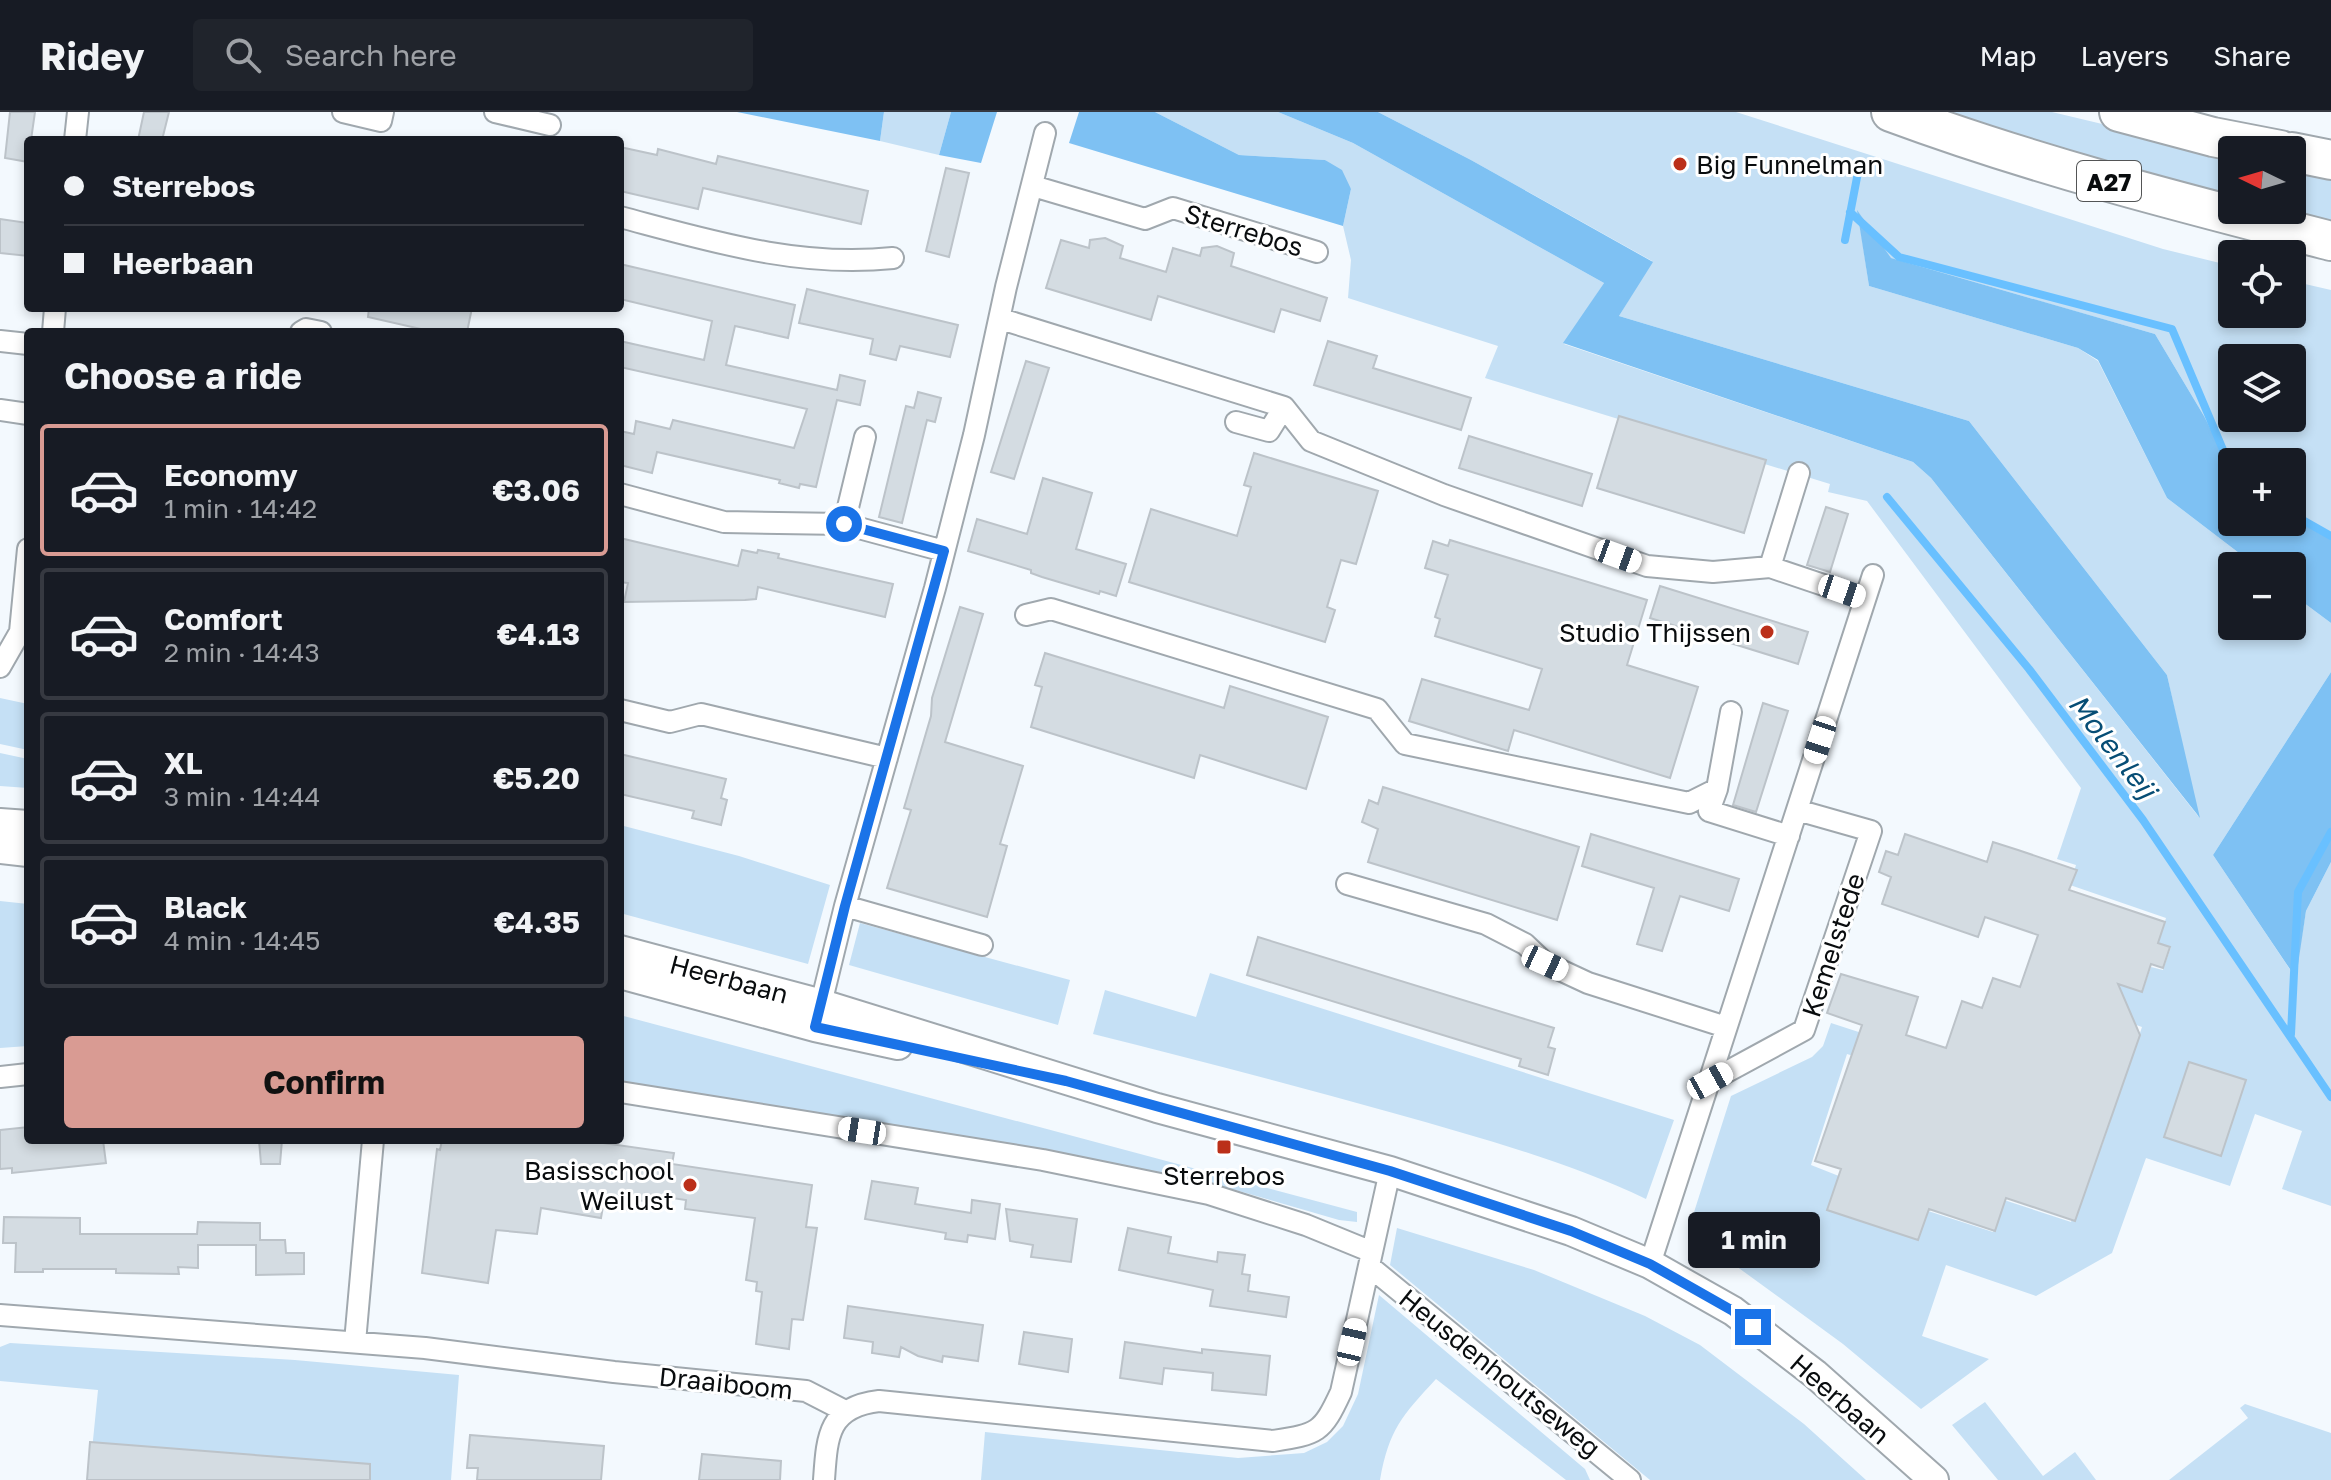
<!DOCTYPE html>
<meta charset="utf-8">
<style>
body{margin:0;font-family:"Golos Text",sans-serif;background:#20242c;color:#f1f3f6;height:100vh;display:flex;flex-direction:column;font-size:30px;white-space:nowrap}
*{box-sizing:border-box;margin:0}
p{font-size:26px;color:#9ea1a6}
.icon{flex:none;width:44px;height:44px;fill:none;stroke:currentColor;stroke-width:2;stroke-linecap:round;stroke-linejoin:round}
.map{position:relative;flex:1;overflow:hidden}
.side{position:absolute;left:24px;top:216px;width:600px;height:816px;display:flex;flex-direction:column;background:#171b24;border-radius:8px;box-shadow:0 4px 12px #0003}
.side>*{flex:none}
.hud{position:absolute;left:24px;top:24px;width:600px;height:176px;border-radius:8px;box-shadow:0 4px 12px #0003;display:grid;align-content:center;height:176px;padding:0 40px;background:#171b24}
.needle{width:52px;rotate:275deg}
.fabs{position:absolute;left:2218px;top:24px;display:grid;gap:16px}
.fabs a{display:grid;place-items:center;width:88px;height:88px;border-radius:8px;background:#171b24;box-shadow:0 4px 12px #0003;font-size:40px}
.end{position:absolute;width:36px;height:36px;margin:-18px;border:10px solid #1a73e8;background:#fff;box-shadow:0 0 0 4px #fff}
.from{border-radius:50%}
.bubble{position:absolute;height:56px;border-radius:8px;background:#171b24;box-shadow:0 4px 12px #0003;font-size:26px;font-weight:700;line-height:56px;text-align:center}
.car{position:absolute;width:24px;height:48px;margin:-24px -12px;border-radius:10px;box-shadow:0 0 6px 2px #0007;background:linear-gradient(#fff 24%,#345 0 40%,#fff 0 76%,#345 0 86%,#fff 0)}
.hud b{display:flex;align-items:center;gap:28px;height:76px;font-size:30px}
.hud b+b{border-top:2px solid #363941}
.hud i{width:20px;height:20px;background:#f1f3f6}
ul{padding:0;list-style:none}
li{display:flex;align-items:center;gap:24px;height:132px;margin:0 16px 12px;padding:0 24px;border:4px solid #363941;border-radius:8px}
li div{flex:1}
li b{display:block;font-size:30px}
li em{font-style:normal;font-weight:700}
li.selected{border-color:#d99b93}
li>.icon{width:72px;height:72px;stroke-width:1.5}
h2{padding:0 40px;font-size:36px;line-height:96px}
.cta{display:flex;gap:16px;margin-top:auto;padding:16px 40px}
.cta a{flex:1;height:92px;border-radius:8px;background:#d99b93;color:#111;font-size:32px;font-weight:700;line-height:92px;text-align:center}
header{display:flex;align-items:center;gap:48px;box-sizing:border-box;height:112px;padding:0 40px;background:#171b24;border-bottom:2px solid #363941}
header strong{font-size:38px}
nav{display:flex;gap:44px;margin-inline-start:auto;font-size:28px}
.search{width:560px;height:72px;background:#20242c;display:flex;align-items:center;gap:20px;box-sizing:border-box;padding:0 28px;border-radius:8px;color:#9ea1a6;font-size:30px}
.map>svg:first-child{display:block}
.green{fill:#c5e0f5;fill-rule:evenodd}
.forest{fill:#7ec1f3}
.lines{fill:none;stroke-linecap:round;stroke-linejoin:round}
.stream{stroke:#69c0ff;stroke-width:8}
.building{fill:#d4dce2;stroke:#bcc3c9;stroke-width:2}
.street-casing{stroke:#a0a8ae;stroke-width:24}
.secondary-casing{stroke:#a0a8ae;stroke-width:32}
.highway-casing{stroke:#a0a8ae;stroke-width:42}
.street{stroke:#fff;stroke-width:20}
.secondary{stroke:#fff;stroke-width:28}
.highway{stroke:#fff;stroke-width:38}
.route{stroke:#1a73e8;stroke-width:10}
.poi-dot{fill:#bb2f19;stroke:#fff;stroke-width:3}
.labels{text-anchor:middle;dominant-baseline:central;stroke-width:6;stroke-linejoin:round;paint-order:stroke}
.shield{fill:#fff;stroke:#535556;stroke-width:2}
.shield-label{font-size:24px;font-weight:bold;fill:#090c0e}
.poi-label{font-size:26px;fill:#090c0e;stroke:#fff;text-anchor:end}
.street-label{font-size:26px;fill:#090c0e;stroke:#fff}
.water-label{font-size:28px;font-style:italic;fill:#064d75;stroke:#fff}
</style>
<header>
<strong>Ridey</strong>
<div class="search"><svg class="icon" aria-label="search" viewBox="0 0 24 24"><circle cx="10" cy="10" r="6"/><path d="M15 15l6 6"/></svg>Search here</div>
<nav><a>Map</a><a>Layers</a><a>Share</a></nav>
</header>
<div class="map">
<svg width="2331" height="1368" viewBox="0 0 2331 1368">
<rect width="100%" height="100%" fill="#f3f9fe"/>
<path class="green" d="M884 0H951L939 43 880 29Z
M1155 0H1278L1353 31 1604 171 1564 232 1913 350 1931 366 2198 704 2167 563 1969 309 1619 204 1652 149 1471 48 1378 0H1736L2163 137 2232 154V202H2292V169L2331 178V426L2292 401V350H2232V359L2204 304 2155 222 1890 146 1858 100 1869 174 2078 236 2098 249 2167 386 2256 454H2232V514H2292V482L2331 511V560L2213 743 2295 865 2306 799 2331 750V1094L2282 1077 2302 1019 2255 1002 2230 1074 2146 1046 2112 1141 2036 1184 1946 1153 1922 1224 1989 1247 1921 1297 1843 1232 1688 1119 1731 984 1812 945 1823 934 1831 911 1874 925 1867 948 1847 942 1811 1053 1925 1098 1993 1120 2004 1088 2071 1110 2087 1062 2076 1025 2102 1034 2142 915 2039 880 2050 846 2143 878 2151 855 2163 858 2171 835 2158 831 2166 806 2070 773 2076 753 2057 747 2081 676 1867 389 1828 380 1830 372 1485 266 1498 234 1348 186 1351 148 1343 114 1351 77 1325 48 1239 43ZM2232 246H2292V306H2232Z
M1903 0H2052L2232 43V97Z
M2292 55 2331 63V122L2236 98H2292Z
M0 586 28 592V638L0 632Z
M0 641 28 647V676L0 674Z
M620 713 739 744 830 773 808 852 620 801Z
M0 789 28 792V934L0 936Z
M860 811 1070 868 1058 913 849 853Z
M1210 861 1674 1008 1646 1087C1566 1049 1478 1025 1393 1001 1293 973 1194 947 1093 922L1105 878 1196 905Z
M620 903 1357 1100V1110L1339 1108 1239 1079 1114 1052 620 973Z
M1397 1116 1534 1158 1645 1204 1700 1233 1804 1312 1866 1368H1650L1390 1153Z
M1379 1183 1585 1357 1590 1368H1566L1436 1267C1402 1304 1389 1317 1380 1368H981L985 1320 1238 1346 1304 1341 1327 1330 1343 1314 1358 1282Z
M10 1231 295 1248 459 1263 451 1368H89L98 1278 0 1269V1235Z
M1985 1290 2043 1364 2075 1340 2096 1368H1998L1952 1313Z
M2245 1292 2331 1321V1368H2169L2248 1306 2240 1296Z"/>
<path class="forest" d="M737 0H884L880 29Z
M951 0H997L981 51 939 43Z
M1079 0H1155L1239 43 1325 48 1342 58 1351 77 1343 114 1069 31Z
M1278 0H1378L1471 48 1653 150 1619 204 1969 309 2167 563 2200 706 1931 366 1913 350 1563 231 1604 171 1353 31Z
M1857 98 1891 146 2155 222 2204 304 2232 359V410H2292V401L2331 426V511L2292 482V454H2256L2167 386 2098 248 2078 236 1869 174Z
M2331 560V750L2306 799 2296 866 2213 743Z"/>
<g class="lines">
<path class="stream" d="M1850 100 1899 145 2172 217 2232 359
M1845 128 1859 55
M1887 385 2029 557 2143 708 2331 985
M2292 402 2331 424
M2291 922 2298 780 2331 720"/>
</g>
<path class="building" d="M10 0H35L31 28H28V50L5 46Z
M144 0H169L162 28H138Z
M620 35 657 43 658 37 716 52 718 44 868 79 861 112 703 76 698 97 620 79Z
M946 56 969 61 949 145 926 139Z
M0 107 28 111V144L0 141Z
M1105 126 1123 134 1120 146 1166 160 1173 136 1200 144 1202 136 1217 134 1234 141 1231 154 1327 186 1320 209 1281 197 1274 220 1158 184 1151 208 1046 176 1061 128 1089 136 1090 128Z
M620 152 795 193 788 226 735 214 726 253 837 278 840 263 865 269 860 293 837 288 816 375 800 372 799 376 779 371 780 368 657 340 652 361 620 353V319L634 322 636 309 670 317 673 308 794 336 807 297 620 255V229L704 248 712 209 620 187Z
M807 177 958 213 950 245 900 234 896 248 870 242 873 227 799 211Z
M369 196H472L467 220H434L368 205Z
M1328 229 1377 244 1373 256 1471 286 1461 318 1314 273Z
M1026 249 1049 256 1014 367 991 360Z
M918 280 941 286 935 310 927 308 902 411 879 405 906 294 914 296Z
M1619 304 1766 348 1744 421 1597 376Z
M1469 324 1592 362 1582 394 1459 356Z
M1254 341 1378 379 1356 452 1341 448 1327 495 1335 498 1325 530 1129 470 1151 397 1237 424 1251 375 1244 373Z
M1043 366 1092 381 1076 437 1126 452 1116 484 1100 479 1099 482 1042 465 1031 461V458L968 439 977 407 1027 422Z
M1826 395 1848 402 1830 460 1807 453Z
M620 426 738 454 742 438 757 441 758 438 779 442 778 446 893 472 885 505 758 475 756 487 745 488 624 490 628 471 620 470Z
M1450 428 1647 488 1627 553 1698 575 1670 666 1514 618 1508 639 1409 609 1422 567 1529 598 1542 557 1435 524 1440 507 1435 505 1448 463 1425 456 1433 429 1448 434Z
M1660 474 1808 520 1798 552 1650 506Z
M960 495 983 502 945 630 1023 654 1000 732 1007 734 987 805 887 776 911 698 904 696 931 604 932 586Z
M1045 541 1224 596 1230 574 1328 605 1306 677 1200 643 1194 666 1031 615 1042 575 1035 573Z
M1763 591 1788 599 1756 700 1733 693Z
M620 642 726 667 721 686 727 688 721 713 692 706 694 699 620 682Z
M1383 675 1579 735 1557 808 1368 750 1378 717 1362 710 1369 688 1378 692Z
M1591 722 1739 767 1729 799 1680 784 1662 839 1637 832 1654 776 1582 754Z
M1905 722 1987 750 1993 730 2018 738 2077 758 2069 778 2165 810 2158 831 2170 835 2163 856 2151 852 2142 880 2118 872 2140 923 2075 1109 2006 1086 1995 1119 1929 1097 1918 1128 1827 1098 1841 1057 1815 1049 1862 913 1827 901 1841 862 1918 885 1906 923 1946 936 1962 889 1982 896 1993 866 2020 875 2038 823 1985 805 1978 825 1882 792 1891 765 1879 760 1886 739 1898 743Z
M1258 825 1554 916 1548 935 1555 937 1548 963 1519 954 1521 947 1247 863Z
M2189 950 2246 968 2221 1044 2164 1025Z
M28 1015V1028H103L106 1051 12 1061V1056L0 1057V1018Z
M259 1028H282L280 1052H261Z
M442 1028H582L674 1041 672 1052 812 1073 806 1115 817 1116 803 1208 792 1207 789 1237 756 1232 762 1180 756 1179 757 1170 746 1168 755 1106 685 1097 686 1088 645 1082 644 1089 635 1088 633 1099 603 1094 601 1106 541 1096 537 1122 496 1118 488 1171 422 1161 437 1037 440 1038Z
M872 1069 918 1076 915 1092 971 1101 972 1088 1000 1092 995 1127 968 1123 967 1130 945 1127 946 1121 865 1107Z
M1006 1097 1077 1107 1071 1150 1031 1145 1033 1133 1010 1129Z
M4 1105 80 1106V1122H197L198 1110 260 1111V1128H285L286 1141H304V1162L256 1163V1133H198V1156L178 1155 179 1162 116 1161V1157H43V1160H15L16 1131H3Z
M1128 1116 1171 1125 1168 1141 1217 1150 1218 1140 1245 1143 1242 1162 1250 1163 1248 1179 1289 1185 1286 1205 1210 1194 1213 1178 1119 1158Z
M848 1194 983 1213 978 1249 943 1244 942 1250 918 1244 901 1235 899 1245 872 1241 873 1230 844 1226Z
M1024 1220 1072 1227 1068 1260 1019 1252Z
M1125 1230 1202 1241V1237L1270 1244 1266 1283 1212 1278 1213 1261 1164 1256 1162 1272 1120 1266Z
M470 1323 604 1334 601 1368H477L478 1356H467Z
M90 1330 370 1352V1368H87Z
M702 1342 781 1349 780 1368H699Z"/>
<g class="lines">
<defs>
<path id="street" d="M343 0 381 9 383 0
M495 0 550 13
M75 28 78 0
M1033 74 1145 107 1173 96 1317 140
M620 105C711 129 798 156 893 146
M1001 207 1284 295 1311 329 1444 383 1647 454 1713 460 1770 455 1865 487
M53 220 55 196
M301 220 306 217 321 220
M0 229 28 232
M0 298 28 302
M1236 310 1269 319 1284 295
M620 382 724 410 844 412 944 439
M844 412 865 325
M1770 455 1799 361
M1026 503 1051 497 1377 597 1405 632 1689 691 1717 677
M0 555 20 520 28 437
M620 598 670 610 701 602 887 646
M1731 600 1717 677 1709 699 1789 724
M1347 772 1486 812 1525 832 1545 851 1588 871 1726 915
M845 794 982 833
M818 904 845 794 935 476 974 323 1006 175 1045 21
M0 965 28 962
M1710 969 1804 918 1871 719 1797 698
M620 980 1043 1048 1209 1082 1306 1113 1372 1140
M1650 1152 1873 463
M1369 1154 1630 1368
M0 1203 425 1236 614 1260 806 1279 845 1299
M355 1230 373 1028
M824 1368C827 1324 828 1295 879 1289L1273 1329C1318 1322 1322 1321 1341 1280L1390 1059"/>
<path id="secondary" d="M0 711 28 713
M0 737 28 740
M620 838 822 892 1157 996 1390 1059 1571 1119 1650 1152 1733 1199 1815 1262 1934 1368
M620 862 815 915 898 933"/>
<path id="highway" d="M1891 0C2034 53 2183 91 2331 129
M2119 0 2213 25 2280 38
M2292 40 2331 48"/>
</defs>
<use href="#street" class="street-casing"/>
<use href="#secondary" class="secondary-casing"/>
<use href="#highway" class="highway-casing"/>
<use href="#street" class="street"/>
<use href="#secondary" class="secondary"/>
<use href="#highway" class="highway"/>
</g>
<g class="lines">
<path class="route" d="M844 412 944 439 845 794 815 915 1066 969 1390 1059 1571 1119 1650 1152 1733 1199 1753 1215"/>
</g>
<g class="poi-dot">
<circle cx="1680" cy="52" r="8"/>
<circle cx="1767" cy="520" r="8"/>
<rect x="1216" y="1027" width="16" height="16" rx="4"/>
<circle cx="690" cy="1073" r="8"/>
</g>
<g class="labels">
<rect class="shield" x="2077" y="49" width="64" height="40" rx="6"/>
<g class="shield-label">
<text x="2109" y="69">A27</text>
</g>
<g class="poi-label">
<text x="1696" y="52" text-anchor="start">Big Funnelman</text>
<text x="1751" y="520">Studio Thijssen</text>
<text x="674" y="1058">Basisschool<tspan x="674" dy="30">Weilust</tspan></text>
<text x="1224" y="1063" text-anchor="middle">Sterrebos</text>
</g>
<g class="street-label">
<text transform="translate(1244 118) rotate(17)">Sterrebos</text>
<text transform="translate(1833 833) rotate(-72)">Kemelstede</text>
<text transform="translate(729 867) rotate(15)">Heerbaan</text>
<text transform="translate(1500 1261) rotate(39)">Heusdenhoutseweg</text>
<text transform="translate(726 1271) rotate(6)">Draaiboom</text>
<text transform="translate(1840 1287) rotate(41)">Heerbaan</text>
</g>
<g class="water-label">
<text transform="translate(2113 634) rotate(52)">Molenleij</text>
</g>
</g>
</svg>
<div class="fabs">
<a><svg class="needle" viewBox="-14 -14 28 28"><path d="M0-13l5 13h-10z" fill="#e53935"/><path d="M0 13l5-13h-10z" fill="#9ea1a6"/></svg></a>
<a><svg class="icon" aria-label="locate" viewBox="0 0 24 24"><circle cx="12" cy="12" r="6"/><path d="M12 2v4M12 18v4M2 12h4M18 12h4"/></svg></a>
<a><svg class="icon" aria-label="layers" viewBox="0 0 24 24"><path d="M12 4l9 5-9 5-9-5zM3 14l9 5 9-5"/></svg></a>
<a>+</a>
<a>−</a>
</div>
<i class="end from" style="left:844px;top:412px"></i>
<i class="end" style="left:1753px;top:1215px"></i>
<div class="bubble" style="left:1688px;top:1100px;width:132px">1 min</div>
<i class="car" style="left:1618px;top:444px;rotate:110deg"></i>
<i class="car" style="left:1842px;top:479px;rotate:109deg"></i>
<i class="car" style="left:1820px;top:628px;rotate:198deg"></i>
<i class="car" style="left:1545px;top:851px;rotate:115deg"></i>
<i class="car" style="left:1710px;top:969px;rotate:61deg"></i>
<i class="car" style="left:862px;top:1019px;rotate:279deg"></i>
<i class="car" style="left:1352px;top:1230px;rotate:13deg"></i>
<div class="hud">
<b><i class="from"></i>Sterrebos</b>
<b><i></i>Heerbaan</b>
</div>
<section class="side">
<h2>Choose a ride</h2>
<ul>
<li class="selected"><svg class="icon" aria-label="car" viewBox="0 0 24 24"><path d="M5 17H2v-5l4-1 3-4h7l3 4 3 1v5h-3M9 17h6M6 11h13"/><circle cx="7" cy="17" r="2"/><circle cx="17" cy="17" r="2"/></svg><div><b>Economy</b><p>1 min · 14:42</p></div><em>€3.06</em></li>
<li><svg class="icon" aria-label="car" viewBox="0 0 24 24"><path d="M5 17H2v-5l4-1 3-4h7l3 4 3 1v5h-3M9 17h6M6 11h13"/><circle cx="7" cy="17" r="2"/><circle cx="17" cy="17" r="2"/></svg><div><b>Comfort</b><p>2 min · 14:43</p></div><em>€4.13</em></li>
<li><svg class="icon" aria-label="car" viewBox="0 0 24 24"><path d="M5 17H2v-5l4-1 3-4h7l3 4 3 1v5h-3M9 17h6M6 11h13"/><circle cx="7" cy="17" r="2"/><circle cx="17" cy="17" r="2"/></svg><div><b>XL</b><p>3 min · 14:44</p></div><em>€5.20</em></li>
<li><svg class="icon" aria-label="car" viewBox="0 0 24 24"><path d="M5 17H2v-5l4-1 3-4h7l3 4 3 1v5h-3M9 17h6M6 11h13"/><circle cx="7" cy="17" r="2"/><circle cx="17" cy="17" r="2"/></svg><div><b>Black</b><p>4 min · 14:45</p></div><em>€4.35</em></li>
</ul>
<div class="cta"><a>Confirm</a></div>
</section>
</div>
